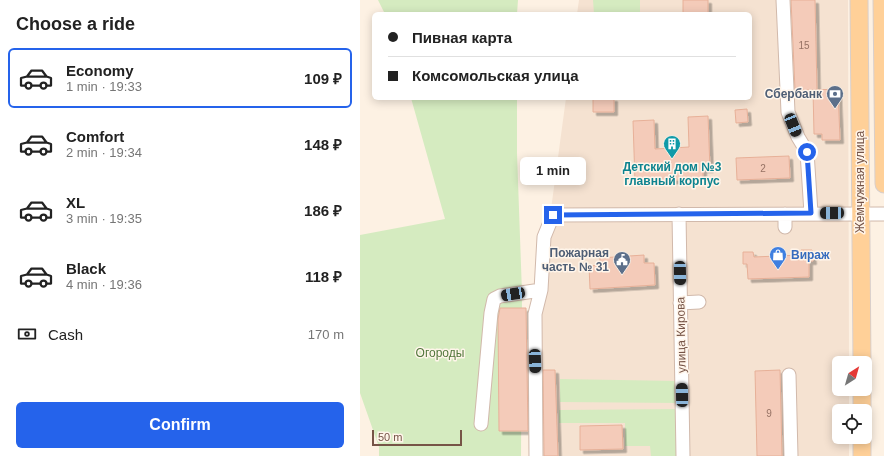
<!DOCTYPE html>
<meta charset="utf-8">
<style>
body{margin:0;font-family:Arial,sans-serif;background:#f2f2f2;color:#222;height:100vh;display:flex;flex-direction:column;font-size:15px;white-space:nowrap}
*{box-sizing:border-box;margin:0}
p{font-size:13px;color:#767676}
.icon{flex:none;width:22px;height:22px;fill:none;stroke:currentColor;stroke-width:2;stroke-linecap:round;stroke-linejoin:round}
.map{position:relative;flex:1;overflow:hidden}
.panel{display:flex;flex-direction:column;background:#fff;width:360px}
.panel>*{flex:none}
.top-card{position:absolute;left:12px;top:12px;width:380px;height:88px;border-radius:6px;box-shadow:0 2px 10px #0003;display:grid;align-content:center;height:88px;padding:0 16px;background:#fff}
.needle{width:26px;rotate:37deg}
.controls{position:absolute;left:472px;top:356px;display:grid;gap:8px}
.controls a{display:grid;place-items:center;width:40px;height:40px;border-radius:6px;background:#fff;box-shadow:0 2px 10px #0003;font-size:20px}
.scale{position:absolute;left:12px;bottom:10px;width:90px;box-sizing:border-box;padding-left:4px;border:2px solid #765447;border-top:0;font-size:11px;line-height:14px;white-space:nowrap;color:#765447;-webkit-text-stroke:3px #fff5ea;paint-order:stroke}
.end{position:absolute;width:18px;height:18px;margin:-9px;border:5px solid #2563eb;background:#fff;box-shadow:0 0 0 2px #fff}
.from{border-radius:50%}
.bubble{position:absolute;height:28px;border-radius:6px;background:#fff;box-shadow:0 2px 10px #0003;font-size:13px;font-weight:700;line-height:28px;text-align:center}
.car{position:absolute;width:12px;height:24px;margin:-12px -6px;border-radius:5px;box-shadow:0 0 3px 1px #0007;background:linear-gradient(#222 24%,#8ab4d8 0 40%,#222 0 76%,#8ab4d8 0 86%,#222 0)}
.top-card b{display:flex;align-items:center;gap:14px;height:38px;font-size:15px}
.top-card b+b{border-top:1px solid #e0e0e0}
.top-card i{width:10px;height:10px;background:#222}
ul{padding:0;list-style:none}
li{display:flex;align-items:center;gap:12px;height:60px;margin:0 8px 6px;padding:0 8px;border:2px solid transparent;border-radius:6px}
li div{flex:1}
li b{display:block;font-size:15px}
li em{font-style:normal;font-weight:700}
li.current{border-color:#2563eb}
li>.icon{width:36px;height:36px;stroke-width:1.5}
h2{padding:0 16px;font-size:18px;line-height:48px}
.pay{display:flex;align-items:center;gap:10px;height:44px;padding:0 16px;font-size:15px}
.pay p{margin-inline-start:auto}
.button{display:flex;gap:8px;margin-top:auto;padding:8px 16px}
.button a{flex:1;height:46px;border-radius:6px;background:#2563eb;color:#fff;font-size:16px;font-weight:700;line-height:46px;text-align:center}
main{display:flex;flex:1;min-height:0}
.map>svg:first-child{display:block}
.residential{fill:#f5e2d1}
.green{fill:#d5ebc0}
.building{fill:#f4cbb9;stroke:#e7b098;filter:url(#shadow)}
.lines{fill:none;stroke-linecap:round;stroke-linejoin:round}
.minor-casing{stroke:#d1b9ab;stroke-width:15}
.major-casing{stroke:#d9cfcb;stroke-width:19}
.minor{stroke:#fff;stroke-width:13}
.major{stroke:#ffd098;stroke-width:17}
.route{stroke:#2563eb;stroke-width:5}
.labels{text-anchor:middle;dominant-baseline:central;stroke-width:3;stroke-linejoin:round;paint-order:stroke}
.number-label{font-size:10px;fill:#967264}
.service-label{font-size:12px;font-weight:bold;fill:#4e5e75;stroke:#fff5ea;text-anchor:end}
.culture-label{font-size:12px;font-weight:bold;fill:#0d838f;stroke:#fff5ea}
.street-label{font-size:12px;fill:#765447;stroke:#fff5ea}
.shop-label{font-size:12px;font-weight:bold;fill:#366cbe;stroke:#fff5ea;text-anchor:start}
.park-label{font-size:12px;fill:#52773c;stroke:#fff5ea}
</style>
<main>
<section class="panel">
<h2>Choose a ride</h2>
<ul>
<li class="current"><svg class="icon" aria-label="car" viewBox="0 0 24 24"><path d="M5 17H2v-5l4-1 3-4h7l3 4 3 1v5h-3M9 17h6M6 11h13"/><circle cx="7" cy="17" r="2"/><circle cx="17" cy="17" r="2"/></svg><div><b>Economy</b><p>1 min · 19:33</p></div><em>109 ₽</em></li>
<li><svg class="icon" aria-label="car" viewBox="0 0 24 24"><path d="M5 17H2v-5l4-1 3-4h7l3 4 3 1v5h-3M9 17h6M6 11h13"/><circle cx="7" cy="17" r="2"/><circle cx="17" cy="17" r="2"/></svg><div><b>Comfort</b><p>2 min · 19:34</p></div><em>148 ₽</em></li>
<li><svg class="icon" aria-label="car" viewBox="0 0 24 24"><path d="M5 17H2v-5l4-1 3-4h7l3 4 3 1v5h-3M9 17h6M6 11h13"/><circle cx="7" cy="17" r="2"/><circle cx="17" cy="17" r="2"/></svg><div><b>XL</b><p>3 min · 19:35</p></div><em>186 ₽</em></li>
<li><svg class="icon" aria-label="car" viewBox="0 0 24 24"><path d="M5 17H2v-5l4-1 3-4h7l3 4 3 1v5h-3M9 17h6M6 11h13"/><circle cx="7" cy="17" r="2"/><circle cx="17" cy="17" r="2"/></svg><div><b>Black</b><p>4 min · 19:36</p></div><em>118 ₽</em></li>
</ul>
<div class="pay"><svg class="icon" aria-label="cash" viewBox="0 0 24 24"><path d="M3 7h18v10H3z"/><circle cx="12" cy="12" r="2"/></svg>Cash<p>170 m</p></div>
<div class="button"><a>Confirm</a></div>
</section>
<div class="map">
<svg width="524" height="456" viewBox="0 0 524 456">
<defs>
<filter id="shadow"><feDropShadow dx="3.5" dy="3.5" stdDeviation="0" flood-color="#0004"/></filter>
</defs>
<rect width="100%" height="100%" fill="#fdf1e3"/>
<path class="residential" d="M219 0H488L489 363H479V389H489V411H479V437H489V456H172L170 365 206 98H390V14H217Z"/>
<path class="green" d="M18 0H158L157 14H25Z
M233 0H280V14H234Z
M51 98H157V153L162 293 161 456H19V447L0 393V235L85 219Z
M200 379 318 381V403L200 402Z
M318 409 319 456H291L290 446H265V423H199V410Z"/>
<path class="building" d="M323 0H348V14H323Z
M431 0H455L457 90H435Z
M478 89 480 140H462V134H454L453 90Z
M233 98H254V112H233Z
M387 109 388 122 376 123 375 110Z
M348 116 350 169H343V179L275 182 273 121 294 120 295 149 329 147 328 117Z
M429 156 430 178 377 180 376 158Z
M441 250H452L453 261H449V277L388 279 387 264H383V252H393L394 257 441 255Z
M284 255V263H294L295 285 230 289 229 266 240 265V258Z
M140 308H166L168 431H139L138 319Z
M183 370H195L198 456H184Z
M420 370 422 456H397L395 371Z
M262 425 263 449 220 450V426Z"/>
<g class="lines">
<defs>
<path id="minor" d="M423 0 428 112 438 137 447 152 451 213
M319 214 323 456
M425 214V227
M320 303 339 302
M429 375 431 456
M121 424 131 313 134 299 140 296 181 290
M176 456 175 314 181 290 184 237 193 215 524 214"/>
<path id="major" d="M499 0 502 363
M522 0 524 184
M502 389V411
M502 437V456"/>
</defs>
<use href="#minor" class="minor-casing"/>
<use href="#major" class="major-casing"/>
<use href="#minor" class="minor"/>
<use href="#major" class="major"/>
</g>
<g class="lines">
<path class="route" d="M193 215 451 213 447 152"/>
</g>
<defs>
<symbol id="bank-pin" viewBox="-11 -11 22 30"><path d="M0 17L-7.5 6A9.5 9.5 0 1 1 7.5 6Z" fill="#5c6f8a" stroke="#fff5ea"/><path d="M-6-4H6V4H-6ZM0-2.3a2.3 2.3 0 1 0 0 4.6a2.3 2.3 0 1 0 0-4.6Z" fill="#fff"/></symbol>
<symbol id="building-pin" viewBox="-11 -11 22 30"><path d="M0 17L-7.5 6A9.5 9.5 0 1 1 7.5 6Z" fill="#0f9aa8" stroke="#fff5ea"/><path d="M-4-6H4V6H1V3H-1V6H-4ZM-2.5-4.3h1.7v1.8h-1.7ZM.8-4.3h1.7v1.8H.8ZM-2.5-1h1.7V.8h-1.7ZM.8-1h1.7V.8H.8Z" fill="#fff"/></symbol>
<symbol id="shop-pin" viewBox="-11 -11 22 30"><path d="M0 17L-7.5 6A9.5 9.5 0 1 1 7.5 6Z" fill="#3f7fe0" stroke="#fff5ea"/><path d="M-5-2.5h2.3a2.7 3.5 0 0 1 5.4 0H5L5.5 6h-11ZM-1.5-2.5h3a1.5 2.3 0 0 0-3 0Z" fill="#fff"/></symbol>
<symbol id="civic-pin" viewBox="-11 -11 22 30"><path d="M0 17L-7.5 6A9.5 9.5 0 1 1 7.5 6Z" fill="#5c6f8a" stroke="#fff5ea"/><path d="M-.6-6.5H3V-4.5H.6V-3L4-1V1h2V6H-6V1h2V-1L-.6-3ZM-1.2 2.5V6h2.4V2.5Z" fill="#fff"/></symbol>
</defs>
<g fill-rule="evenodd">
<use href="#bank-pin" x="465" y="84" width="20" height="27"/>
<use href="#building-pin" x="302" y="134" width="20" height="27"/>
<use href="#shop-pin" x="408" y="245" width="20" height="27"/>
<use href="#civic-pin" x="252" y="250" width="20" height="27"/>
</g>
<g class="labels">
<g class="number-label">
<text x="444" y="45">15</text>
<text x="403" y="168">2</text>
<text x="409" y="413">9</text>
</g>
<g class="service-label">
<text x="462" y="94">Сбербанк</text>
<text x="249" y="253">Пожарная<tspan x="249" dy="14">часть № 31</tspan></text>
</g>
<g class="culture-label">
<text x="312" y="167">Детский дом №3<tspan x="312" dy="14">главный корпус</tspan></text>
</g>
<g class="street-label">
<text transform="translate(500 182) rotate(-90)">Жемчужная улица</text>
<text transform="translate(321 335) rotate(-91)">улица Кирова</text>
</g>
<g class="shop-label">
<text x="431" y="255">Вираж</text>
</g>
<g class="park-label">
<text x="80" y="353">Огороды</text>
</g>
</g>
</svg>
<div class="controls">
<a><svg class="needle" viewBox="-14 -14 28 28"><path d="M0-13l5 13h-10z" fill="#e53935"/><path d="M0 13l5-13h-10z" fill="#767676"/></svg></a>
<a><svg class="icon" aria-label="locate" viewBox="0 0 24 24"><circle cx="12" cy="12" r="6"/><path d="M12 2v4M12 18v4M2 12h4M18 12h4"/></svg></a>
</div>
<div class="scale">50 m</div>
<i class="end from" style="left:447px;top:152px"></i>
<i class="end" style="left:193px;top:215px"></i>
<div class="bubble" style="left:160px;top:157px;width:66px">1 min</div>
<i class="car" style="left:433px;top:125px;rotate:158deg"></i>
<i class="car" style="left:472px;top:213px;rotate:269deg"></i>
<i class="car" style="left:320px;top:273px;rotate:179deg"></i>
<i class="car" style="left:153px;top:294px;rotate:261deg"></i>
<i class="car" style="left:175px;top:361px;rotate:178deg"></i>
<i class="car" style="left:322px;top:395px;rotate:359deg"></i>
<div class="top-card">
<b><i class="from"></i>Пивная карта</b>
<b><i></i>Комсомольская улица</b>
</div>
</div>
</main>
